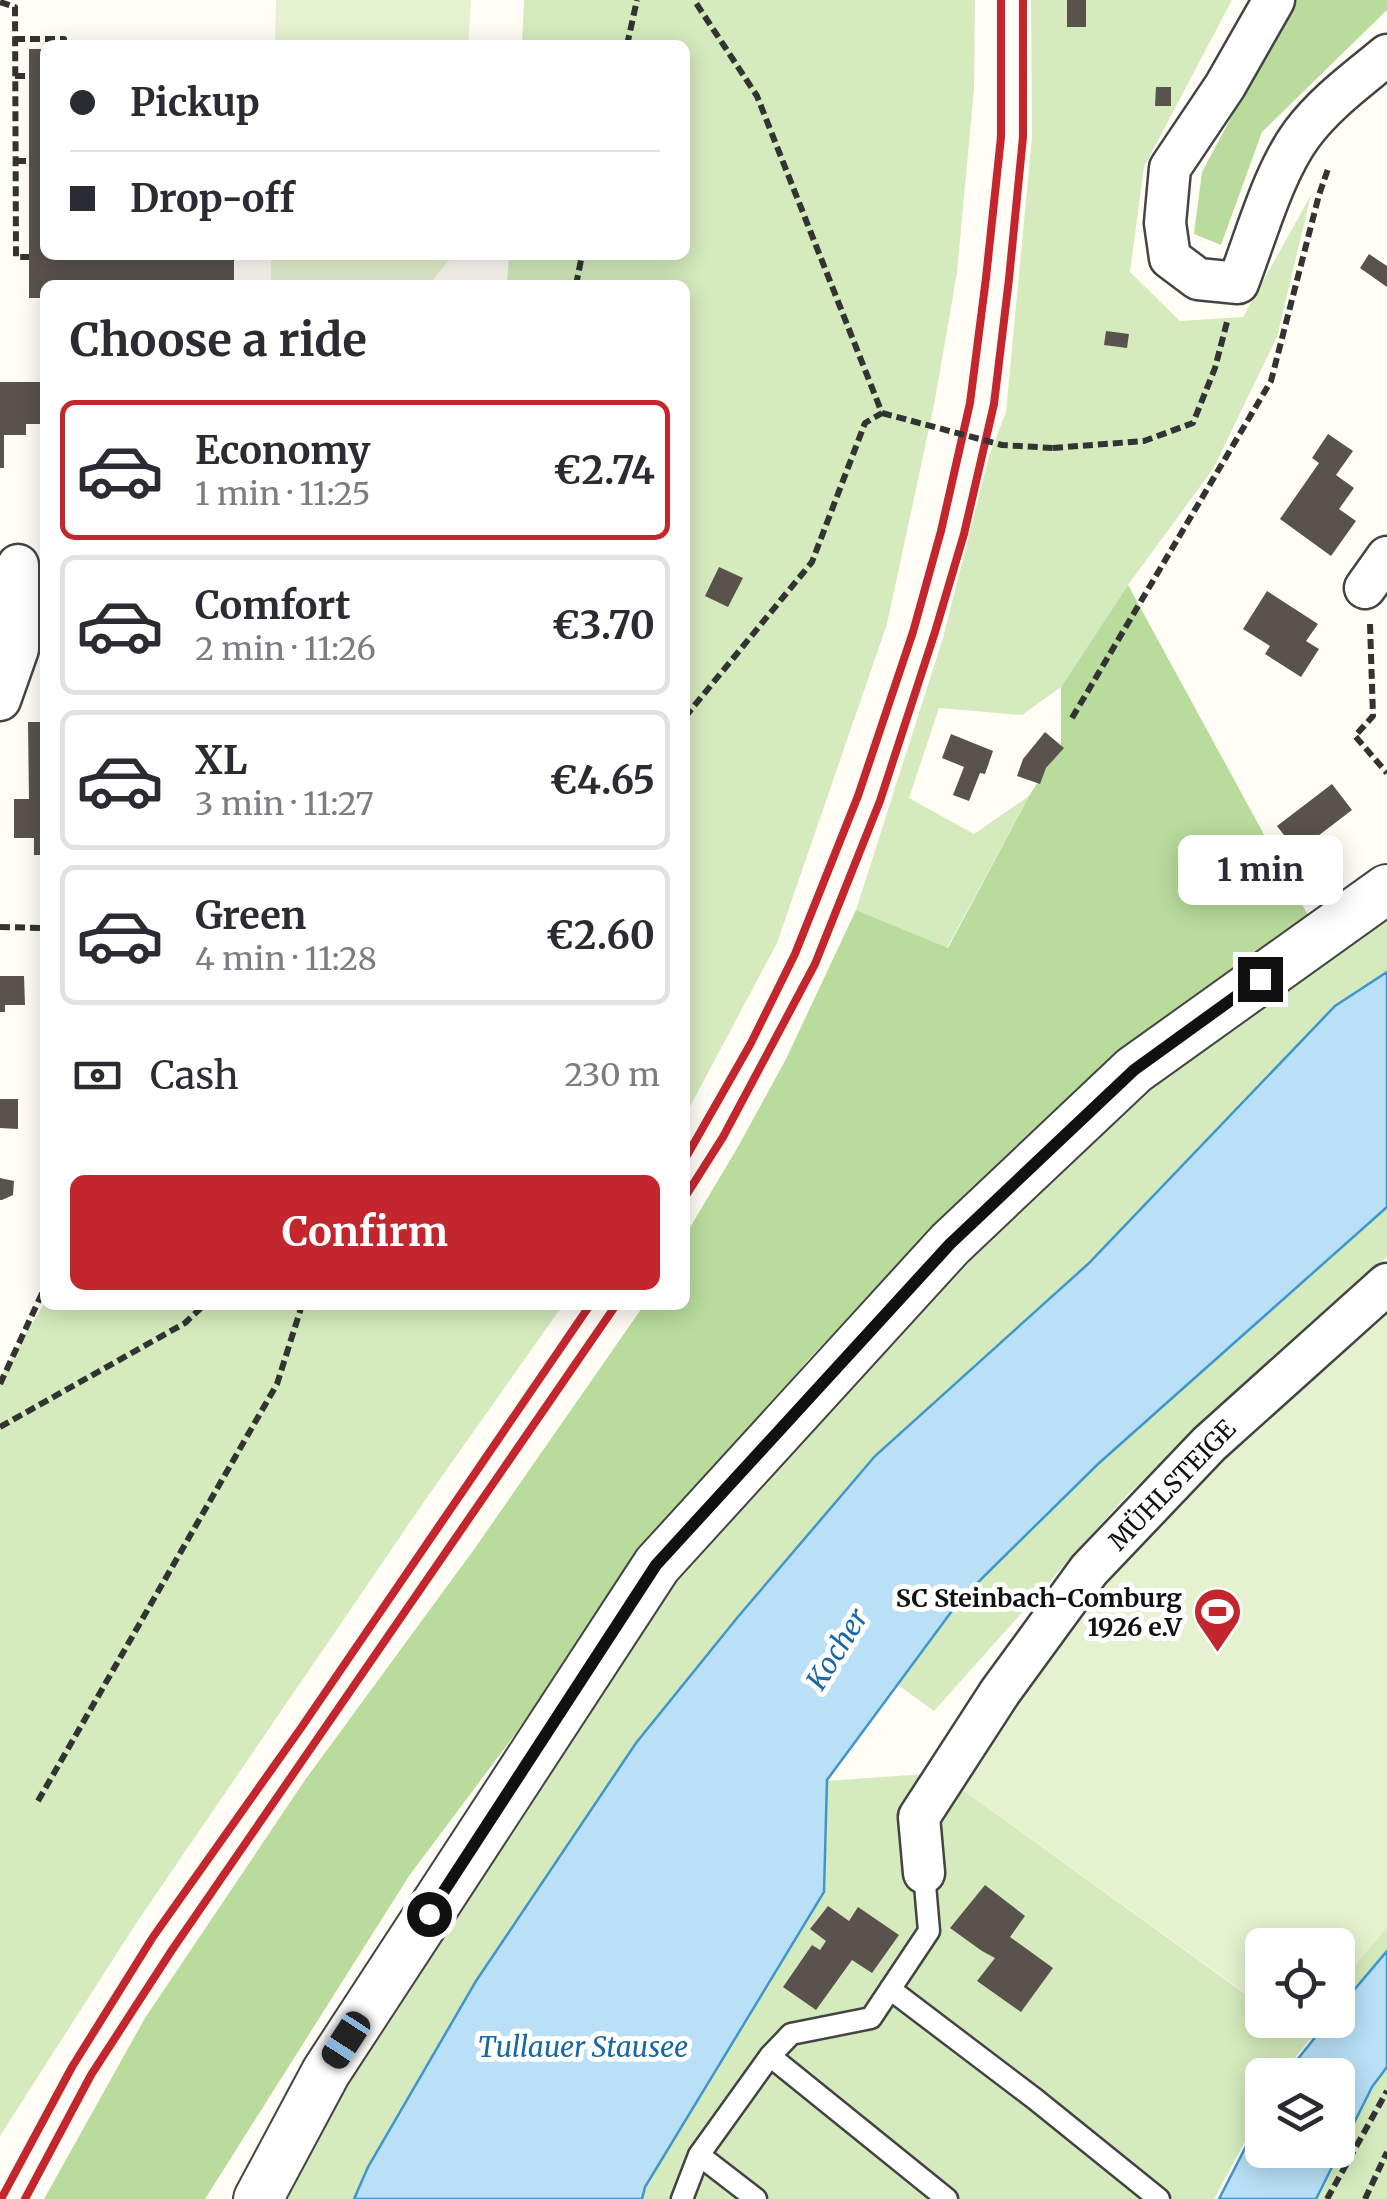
<!DOCTYPE html>
<meta charset="utf-8">
<style>
body{margin:0;font-family:Merriweather,serif;background:#f7f7f7;color:#2b2b33;height:100vh;display:flex;flex-direction:column;font-size:38px;white-space:nowrap}
*{box-sizing:border-box;margin:0}
p{font-size:32px;color:#7c7c81}
.icon{flex:none;width:55px;height:55px;fill:none;stroke:currentColor;stroke-width:2;stroke-linecap:round;stroke-linejoin:round}
.map{position:relative;flex:1;overflow:hidden}
.drawer{position:absolute;left:40px;top:280px;width:650px;height:1030px;display:flex;flex-direction:column;background:#fff;border-radius:15px;box-shadow:0 5px 25px #0003}
.drawer>*{flex:none}
.banner{position:absolute;left:40px;top:40px;width:650px;height:220px;border-radius:15px;box-shadow:0 5px 25px #0003;display:grid;align-content:center;height:220px;padding:0 30px;background:#fff}
.tools{position:absolute;left:1245px;top:1928px;display:grid;gap:20px}
.tools a{display:grid;place-items:center;width:110px;height:110px;border-radius:15px;background:#fff;box-shadow:0 5px 25px #0003;font-size:50px}
.end{position:absolute;width:45px;height:45px;margin:-22px;border:12px solid #111;background:#fff;box-shadow:0 0 0 5px #fff}
.from{border-radius:50%}
.bubble{position:absolute;height:70px;border-radius:15px;background:#fff;box-shadow:0 5px 25px #0003;font-size:32px;font-weight:700;line-height:70px;text-align:center}
.car{position:absolute;width:30px;height:60px;margin:-30px -15px;border-radius:12px;box-shadow:0 0 8px 2px #0007;background:linear-gradient(#222 24%,#8ab4d8 0 40%,#222 0 76%,#8ab4d8 0 86%,#222 0)}
.banner b{display:flex;align-items:center;gap:35px;height:95px;font-size:38px}
.banner b+b{border-top:2px solid #e1e1e2}
.banner i{width:25px;height:25px;background:#2b2b33}
ul{padding:0;list-style:none}
li{display:flex;align-items:center;gap:30px;height:140px;margin:0 20px 15px;padding:0 10px;border:5px solid #e1e1e2;border-radius:15px}
li div{flex:1}
li b{display:block;font-size:38px}
li em{font-style:normal;font-weight:700}
li.selected{border-color:#c4262e}
li>.icon{width:90px;height:90px;stroke-width:1.5}
h2{padding:0 30px;font-size:45px;line-height:120px}
.pay{display:flex;align-items:center;gap:25px;height:110px;padding:0 30px;font-size:38px}
.pay p{margin-inline-start:auto}
.cta{display:flex;gap:20px;margin-top:auto;padding:20px 30px}
.cta a{flex:1;height:115px;border-radius:15px;background:#c4262e;color:#fff;font-size:40px;font-weight:700;line-height:115px;text-align:center}
.map>svg:first-child{display:block}
.green{fill:#d5ebbd}
.forest{fill:#b9dc9c}
.pitch{fill:#e6f2cf}
.water{fill:#b9e0f7;stroke:#3f96cf;stroke-width:2.5}
.building{fill:#5a524d}
.lines{fill:none;stroke-linecap:round;stroke-linejoin:round}
.service-casing{stroke:#444;stroke-width:25}
.minor-casing{stroke:#444;stroke-width:45}
.tertiary-casing{stroke:#444;stroke-width:52}
.path{stroke:#333;stroke-width:6;stroke-dasharray:10 5;stroke-linecap:butt}
.service{stroke:#fff;stroke-width:20}
.minor{stroke:#fff;stroke-width:40}
.tertiary{stroke:#fff;stroke-width:48}
.rail{stroke:#c4262e;stroke-width:8}
.path-bridge{stroke:#333;stroke-width:6;stroke-dasharray:10 5;stroke-linecap:butt}
.route{stroke:#111;stroke-width:12}
.labels{text-anchor:middle;dominant-baseline:central;stroke-width:10;stroke-linejoin:round;paint-order:stroke}
.street-label{font-size:25px;fill:#111;stroke:#fff}
.poi-label{font-size:25px;font-weight:bold;fill:#111;stroke:#fff;text-anchor:end}
.water-label{font-size:28px;font-style:italic;fill:#1768a6;stroke:#fff}
</style>
<div class="map">
<svg width="1387" height="2199" viewBox="0 0 1387 2199">
<rect width="100%" height="100%" fill="#fffdf5"/>
<path class="green" d="M524 0H975L974 89 957 273 934 405 887 624 777 943 685 1116V285H507L509 255H685V45H522Z
M1031 0H1232L1144 167 1130 272 1180 321 1243 317 1311 195 1277 337 1213 469 1128 585 1061 687 1022 715 939 708 909 798 974 834 1029 796 947 948 856 910 943 638 989 456 1006 412 1032 137Z
M1387 904V972L1335 1006 1088 1264 875 1456 737 1618 636 1743 368 2167 354 2199H273L309 2132 639 1629 712 1533 871 1358 1009 1216 1151 1077Z
M1387 1207V1257L1126 1496 934 1711 898 1685 960 1599 1098 1464Z
M45 1302V1305H563L428 1496 135 1925 0 2136V1377Z
M924 1774 952 1782 1262 2006V2020H1282L1298 2032 1308 2020H1328L1311 2040H1309L1282 2075H1262V2110L1214 2199H642L645 2187 824 1892 827 1781Z
M1387 1927V1951L1338 2009V1985Z
M1387 2067V2199H1316L1372 2087Z"/>
<path class="forest" d="M1294 0H1387V10L1262 132 1221 245 1194 234 1202 172Z
M1128 585 1309 917 1148 1029 936 1228 807 1361 673 1523 409 1876 205 2199H44L145 2018 305 1780 475 1548 644 1305H685V1236L739 1145 786 1059 856 910 948 948 1029 796 1061 745V687Z"/>
<path class="pitch" d="M276 0H471L468 45H275Z
M271 255H453L429 285H271Z
M1387 1306V1927L1338 1985V1945H1262V2005L952 1782 1143 1527Z"/>
<path class="water" d="M1387 972V1207L1098 1464 960 1600 827 1780 824 1892 645 2187 642 2199H354L368 2167 476 1981 636 1743 737 1618 875 1456 1088 1264 1335 1006Z
M1387 1951V2067L1372 2087 1316 2199H1219L1262 2115V2150H1338V2075H1285L1329 2020H1338V2009Z"/>
<path class="building" d="M1067 0H1086V27H1067Z
M29 49H45V255H234V285H45V298H29Z
M1156 87H1171V106H1155Z
M1369 254 1387 266V287L1360 268Z
M1106 331 1129 334 1127 348 1104 345Z
M0 382H45V424H26V435H4V468H0Z
M1328 434 1353 451 1336 475 1354 488 1339 509 1356 521 1331 556 1280 519 1319 463 1312 458Z
M719 567 743 578 728 607 705 596Z
M1267 591 1318 624 1306 641 1319 649 1301 677 1265 654 1270 646 1243 629Z
M28 722H45V855H34V838H14V799H29Z
M1045 732 1064 748 1046 768 1040 784 1017 776 1023 759Z
M951 734 993 751 985 774 980 773 969 801 953 795 964 767 942 758Z
M1332 784 1352 810 1297 852 1277 826Z
M0 976H24L25 1005H5V1012H0Z
M0 1099H18V1129L0 1128Z
M0 1178 14 1181 13 1195 2 1200H0Z
M985 1885 1025 1916 1010 1937 1053 1968 1021 2012 977 1981 995 1958 982 1951 950 1928Z
M828 1906 849 1921 858 1907 899 1935 872 1973 852 1960 816 2010 783 1987 812 1945 820 1950 826 1941 810 1929Z"/>
<g class="lines">
<defs>
<path id="service" d="M890 1989 1035 2099 1159 2199
M770 2056 947 2199
M699 2155 756 2199
M682 2199 699 2155 770 2056 791 2034 871 2018 929 1931 924 1873"/>
<path id="minor" d="M1274 0 1225 86 1170 168 1165 223 1170 258 1198 279 1238 283C1256 237 1273 173 1302 134 1325 103 1357 80 1387 55
M1365 588 1387 557
M0 700 18 649V565
M924 1873 919 1817 1000 1692 1089 1570 1209 1444 1387 1284"/>
<path id="tertiary" d="M258 2199 326 2072 657 1565 950 1244 1134 1070 1387 889"/>
</defs>
<use href="#service" class="service-casing"/>
<use href="#minor" class="minor-casing"/>
<use href="#tertiary" class="tertiary-casing"/>
<path class="path" d="M0 2 15 7 16 257H29
M15 39H64V45
M627 45 637 0
M15 76H29
M16 161H29
M576 285 582 255
M1053 448 1144 441 1193 423 1215 368 1228 318
M1370 624 1373 716 1355 736 1387 773
M685 717 812 562 865 423 882 413 757 96 694 0
M1072 718 1271 381 1319 195 1329 166
M0 927 45 928
M0 1384 45 1287
M0 1427 185 1323 204 1305
M38 1801 277 1384 302 1305
M1327 2199 1387 2091
M1365 2199 1387 2152"/>
<use href="#service" class="service"/>
<use href="#minor" class="minor"/>
<use href="#tertiary" class="tertiary"/>
<path class="rail" d="M685 1159 751 1043 795 954 858 796 913 632 941 531 970 403 986 278 1001 137V0
M685 1197 723 1137 815 964 880 801 935 632 964 534 994 404 1009 279 1023 137V0
M1 2199 72 2067 153 1937 301 1728 590 1305
M25 2199 91 2075 172 1950 616 1305"/>
<path class="path-bridge" d="M882 413 1002 445 1053 448"/>
</g>
<g class="lines">
<path class="route" d="M429 1914 656 1565 950 1244 1134 1070 1260 979"/>
</g>
<defs>
<symbol id="stadium-pin" viewBox="-11 -11 22 30"><path d="M0 17L-7.5 6A9.5 9.5 0 1 1 7.5 6Z" fill="#c4262e" stroke="#fff"/><path d="M0-5a6.5 5 0 1 0 0 10a6.5 5 0 1 0 0-10ZM-3.5-1.8h7v3.6h-7Z" fill="#fff"/></symbol>
</defs>
<g fill-rule="evenodd">
<use href="#stadium-pin" x="1190" y="1584" width="55" height="75"/>
</g>
<g class="labels">
<g class="street-label">
<text transform="translate(1172 1485) rotate(-46)">MÜHLSTEIGE</text>
</g>
<g class="poi-label">
<text x="1182" y="1598">SC Steinbach-Comburg<tspan x="1182" dy="29">1926 e.V</tspan></text>
</g>
<g class="water-label">
<text transform="translate(837 1649) rotate(-58)">Kocher</text>
<text x="583" y="2047">Tullauer Stausee</text>
</g>
</g>
</svg>
<div class="tools">
<a><svg class="icon" aria-label="locate" viewBox="0 0 24 24"><circle cx="12" cy="12" r="6"/><path d="M12 2v4M12 18v4M2 12h4M18 12h4"/></svg></a>
<a><svg class="icon" aria-label="layers" viewBox="0 0 24 24"><path d="M12 4l9 5-9 5-9-5zM3 14l9 5 9-5"/></svg></a>
</div>
<i class="end from" style="left:429px;top:1914px"></i>
<i class="end" style="left:1260px;top:979px"></i>
<div class="bubble" style="left:1178px;top:835px;width:165px">1 min</div>
<i class="car" style="left:346px;top:2040px;rotate:213deg"></i>
<div class="banner">
<b><i class="from"></i>Pickup</b>
<b><i></i>Drop-off</b>
</div>
<section class="drawer">
<h2>Choose a ride</h2>
<ul>
<li class="selected"><svg class="icon" aria-label="car" viewBox="0 0 24 24"><path d="M5 17H2v-5l4-1 3-4h7l3 4 3 1v5h-3M9 17h6M6 11h13"/><circle cx="7" cy="17" r="2"/><circle cx="17" cy="17" r="2"/></svg><div><b>Economy</b><p>1 min · 11:25</p></div><em>€2.74</em></li>
<li><svg class="icon" aria-label="car" viewBox="0 0 24 24"><path d="M5 17H2v-5l4-1 3-4h7l3 4 3 1v5h-3M9 17h6M6 11h13"/><circle cx="7" cy="17" r="2"/><circle cx="17" cy="17" r="2"/></svg><div><b>Comfort</b><p>2 min · 11:26</p></div><em>€3.70</em></li>
<li><svg class="icon" aria-label="car" viewBox="0 0 24 24"><path d="M5 17H2v-5l4-1 3-4h7l3 4 3 1v5h-3M9 17h6M6 11h13"/><circle cx="7" cy="17" r="2"/><circle cx="17" cy="17" r="2"/></svg><div><b>XL</b><p>3 min · 11:27</p></div><em>€4.65</em></li>
<li><svg class="icon" aria-label="car" viewBox="0 0 24 24"><path d="M5 17H2v-5l4-1 3-4h7l3 4 3 1v5h-3M9 17h6M6 11h13"/><circle cx="7" cy="17" r="2"/><circle cx="17" cy="17" r="2"/></svg><div><b>Green</b><p>4 min · 11:28</p></div><em>€2.60</em></li>
</ul>
<div class="pay"><svg class="icon" aria-label="cash" viewBox="0 0 24 24"><path d="M3 7h18v10H3z"/><circle cx="12" cy="12" r="2"/></svg>Cash<p>230 m</p></div>
<div class="cta"><a>Confirm</a></div>
</section>
</div>
